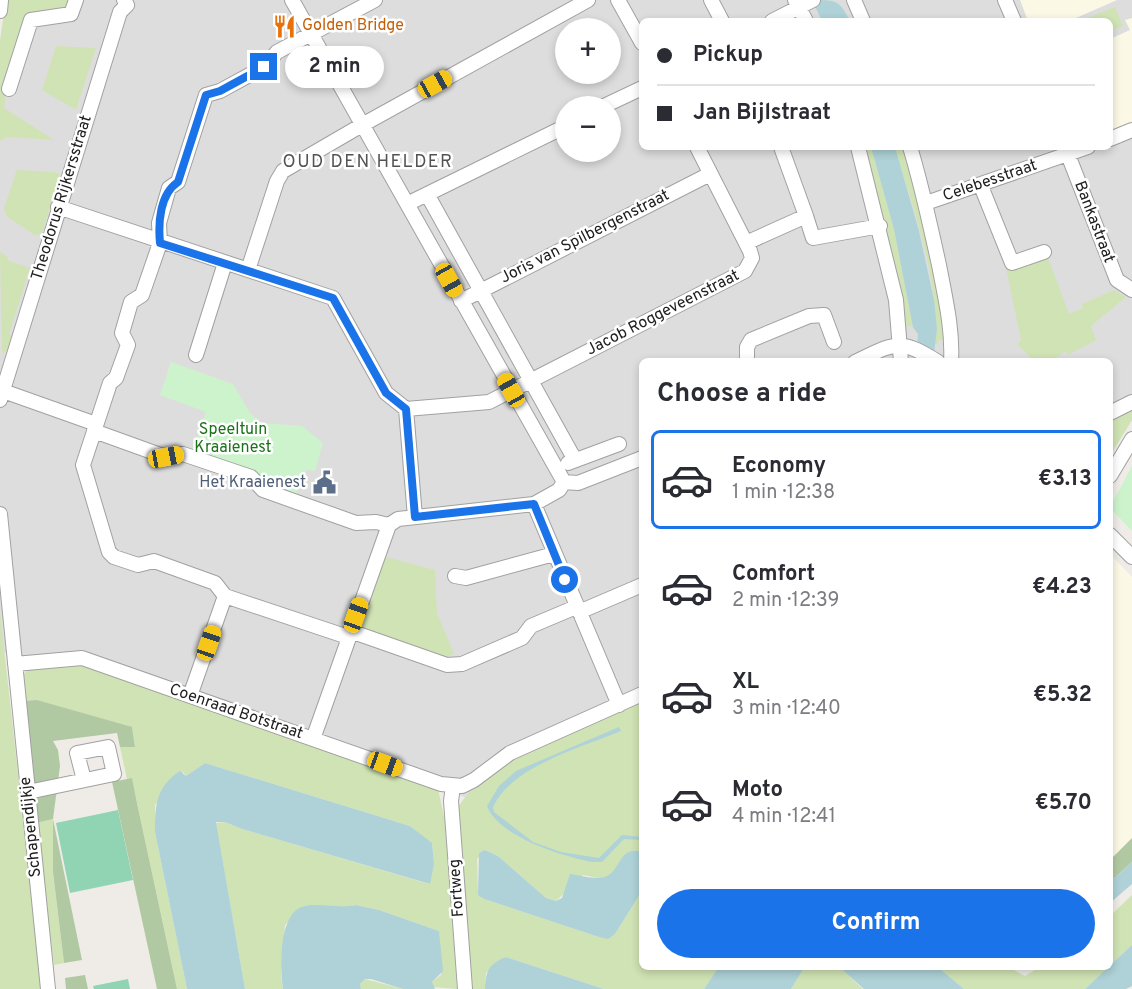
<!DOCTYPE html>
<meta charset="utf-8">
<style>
body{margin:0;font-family:Overpass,sans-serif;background:#f2f2f3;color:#2b2b33;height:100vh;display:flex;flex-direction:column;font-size:22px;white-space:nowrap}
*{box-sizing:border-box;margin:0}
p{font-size:20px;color:#7c7c81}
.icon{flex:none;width:33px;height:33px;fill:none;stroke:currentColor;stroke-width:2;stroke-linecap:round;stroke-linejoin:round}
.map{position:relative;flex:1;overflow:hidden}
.sheet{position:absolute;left:639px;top:358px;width:474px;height:612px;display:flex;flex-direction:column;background:#fff;border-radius:9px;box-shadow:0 3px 9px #0003}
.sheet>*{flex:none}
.hud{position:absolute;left:639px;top:18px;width:474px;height:132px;border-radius:9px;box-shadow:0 3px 9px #0003;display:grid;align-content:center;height:132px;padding:0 18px;background:#fff}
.fabs{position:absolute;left:555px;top:18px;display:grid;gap:12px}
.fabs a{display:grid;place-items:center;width:66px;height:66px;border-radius:50%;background:#fff;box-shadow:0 3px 9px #0003;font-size:30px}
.end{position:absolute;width:27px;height:27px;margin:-14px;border:8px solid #1a73e8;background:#fff;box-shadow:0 0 0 3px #fff}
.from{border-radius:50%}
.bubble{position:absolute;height:42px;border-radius:21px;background:#fff;box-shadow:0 3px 9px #0003;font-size:20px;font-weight:700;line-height:42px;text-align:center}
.car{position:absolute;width:18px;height:36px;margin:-18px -9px;border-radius:8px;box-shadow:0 0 4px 2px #0007;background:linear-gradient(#f5c518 24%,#345 0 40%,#f5c518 0 76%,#345 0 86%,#f5c518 0)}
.hud b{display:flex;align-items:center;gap:21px;height:57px;font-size:22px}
.hud b+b{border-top:2px solid #e1e1e2}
.hud i{width:15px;height:15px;background:#2b2b33}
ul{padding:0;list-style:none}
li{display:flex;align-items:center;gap:18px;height:99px;margin:0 12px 9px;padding:0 6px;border:3px solid transparent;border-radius:9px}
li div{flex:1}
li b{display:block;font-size:22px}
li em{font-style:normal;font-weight:700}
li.on{border-color:#1a73e8}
li>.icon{width:54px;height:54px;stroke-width:1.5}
h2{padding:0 18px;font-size:27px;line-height:72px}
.primary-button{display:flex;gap:12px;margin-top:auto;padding:12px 18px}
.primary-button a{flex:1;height:69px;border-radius:36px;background:#1a73e8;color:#fff;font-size:24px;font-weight:700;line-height:69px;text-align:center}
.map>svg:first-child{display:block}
.residential{fill:#dedddd;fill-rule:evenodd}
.education{fill:#fbf9e5}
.grass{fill:#d0e3b4}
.forest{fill:#b1c9a2}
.park{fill:#ccf3cb}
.pitch{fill:#90d4b3}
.water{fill:#aed2d7}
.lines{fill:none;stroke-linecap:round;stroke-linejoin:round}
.minor-casing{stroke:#a1a1a1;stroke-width:16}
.minor{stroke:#fff;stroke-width:14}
.route{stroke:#1a73e8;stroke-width:8}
.labels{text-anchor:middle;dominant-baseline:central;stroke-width:5;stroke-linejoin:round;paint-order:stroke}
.food-label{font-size:16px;fill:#c56008;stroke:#fff;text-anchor:start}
.street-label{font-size:16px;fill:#202020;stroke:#fff}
.park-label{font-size:16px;fill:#1b721a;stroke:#fff}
.service-label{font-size:16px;fill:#4e5e75;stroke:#fff;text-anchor:end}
.neighbourhood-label{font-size:18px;letter-spacing:1.5px;fill:#535353;stroke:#fff}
</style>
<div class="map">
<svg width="1132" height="989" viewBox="0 0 1132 989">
<rect width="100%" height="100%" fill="#efece8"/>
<path class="residential" d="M15 0H1132V421L1110 431V362H642V736L490 805 0 651V84ZM642 21H1110V147H642ZM566 28H610V74H566ZM566 106H610V152H566Z"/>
<path class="education" d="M1020 0H1117L1069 21H1028Z
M1132 18V124L1110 132V39L1130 30 1125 20Z
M1110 554 1132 577V869L1110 888Z"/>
<path class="grass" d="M6 0H70L67 13 29 14 7 87 4 108 54 140 7 137 0 141V40Z
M1115 7 1123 26 1110 31V21H1079Z
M56 46 96 48 76 110 42 90Z
M863 147H871L874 157 894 229 913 327 918 334 911 326H905L884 219Z
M895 147H906L925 215 948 342 939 339 938 344H934C941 281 912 207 895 147Z
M17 170 55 172 60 175 42 234 35 235 7 217 4 208Z
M0 252 8 257 7 260 30 268 9 334 12 336 7 350 2 354Z
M1048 258 1069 314 1083 308 1082 304 1114 290 1126 297 1091 326 1096 340 1068 355 1066 351 1051 361H1034L1017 344 1021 340 1006 268 1016 270Z
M1132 404V420L1110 456V416Z
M378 555 435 570 437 613 454 654 440 660 353 629Z
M0 612 42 989H0Z
M81 664 438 789 446 825 457 989 432 987V982L441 975 439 931 379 910 356 905 342 908 304 906 285 925 281 976 283 989H245L216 823 225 822 242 829 429 884 434 864 432 844 410 826 205 763 186 776 183 772 155 805V832L187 989H177L132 779H127L120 747 135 746 132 728 37 700 22 701 20 679 28 669Z
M642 698V852C619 845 622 869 607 877 600 880 590 876 583 875L556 901 546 898 498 856 485 850 477 859 478 894 484 899 599 937 615 934 642 891V968H718L704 989H604L506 957 486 973 485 989H468L457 808 473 787 475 788 506 764 505 761Z
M53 819V872L64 963 54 965 36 823Z
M1132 895V945L1110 966V916Z
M804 968H840L863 989H791Z
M939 968H1010L1025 976 1038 968H1108L1085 989H964Z
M365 979 403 989H361L360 984Z"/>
<path class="forest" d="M37 700 132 727 135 747H120L117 733 53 741 58 750 60 766 53 819 82 960 64 963 53 872V819L36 823 22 701Z
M132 778 137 803 177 989H157L112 782Z
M1132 838V862L1110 882V860Z
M85 975 88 989H66L65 978Z"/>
<path class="park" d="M171 362 233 384 250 413 262 423 302 426 323 443 315 471 306 470 296 494 191 458 206 412 160 395Z
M1132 466V531L1113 511 1111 505Z"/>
<path class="pitch" d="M118 810 133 880 70 893 56 823Z
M128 979 130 989H94L93 986Z"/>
<path class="water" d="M812 0C837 0 839 0 850 21H822Z
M871 147H895L919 231 934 300 937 329 933 361H916L918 334 913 327 894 229Z
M619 727 621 731C580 748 512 766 493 807L494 812 533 842 561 852 599 858 622 835 642 837V840L624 839 602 862H592C562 856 499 837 487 806L499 786 516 771Z
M205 763 410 826 432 843 434 864 430 884 242 829 225 822H216L245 989H187L155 832C155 805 156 787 180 771L186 776Z
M485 850 498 856 546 898 556 901 562 898 570 874C579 875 599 881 607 876 622 868 619 845 642 852V891L615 934 608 939 599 937 484 899 478 895 479 853Z
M1132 862V884L1110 903V882Z
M356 905 379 910 439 931 443 971 432 982 435 989H403L371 979H365L360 984 361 989H283C280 968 278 911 305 906 322 903 339 909 356 905Z
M1132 945V986L1126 989H1085Z
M506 957 604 989H485C486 970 489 964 506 957Z
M718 968H804L791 989H704Z
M840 968H939L964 989H864Z"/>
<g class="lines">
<defs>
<path id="minor" d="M292 0 564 482
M618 0 642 43
M711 0 722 21
M795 0 806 21
M854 0 863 21
M1005 0 1014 21
M0 11 1 0
M772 21 813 0
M9 89 31 20 71 14 76 0
M604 106 642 88
M1110 139 1132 130
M781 147 806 216
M858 147 896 300 901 362
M910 147C922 186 930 225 939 265 945 297 953 329 951 362
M1065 147 1117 280 1132 290
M981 186 1012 263 1044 252
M427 194 575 460
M926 203 1088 147
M407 204 566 126
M58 207 333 298 386 393 406 409
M746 243 806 216 813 238 880 226
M248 270 277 181 283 171 362 125 588 0
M461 301 710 174
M196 355 225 263
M747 362V347L751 340 809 316 824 315 834 342
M855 362C895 343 899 337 938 362
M3 391 96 424
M0 400 120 12 127 5 124 0
M406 409 489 402 745 271 752 258 750 251 697 147
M406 409 415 517
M1110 413 1132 402
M94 431 166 457 183 454 251 477 263 490 356 523 376 522 389 525
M568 463 619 444
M1110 476 1132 439
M564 482 578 483 642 458
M534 504 619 705
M0 514 48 989
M389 525 398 519 534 504 559 490 564 482
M1110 535 1132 557
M455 576 466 578 554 554
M579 612 642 585
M350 631 447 665 462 664 522 638 531 626 576 607
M348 637 225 596 215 583 154 561 138 565 114 557 109 552 83 465 110 383 116 378 128 345 122 333 131 302 142 295 160 243 159 223 169 188 178 182 206 95 220 91 264 67 277 52 375 0
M15 664 82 658 441 784 462 786 474 780 510 753 642 694
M190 696 225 596
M313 739 389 525
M453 786 451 801 465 989
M28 792 114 774 108 747 77 753 84 780"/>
</defs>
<use href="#minor" class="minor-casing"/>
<use href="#minor" class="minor"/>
</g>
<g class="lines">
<path class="route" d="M264 67 220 91 206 95 178 182C160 194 158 222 160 243L333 298 386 393 406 409 415 517 534 504 565 580"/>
</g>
<defs>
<symbol id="restaurant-bare" viewBox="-9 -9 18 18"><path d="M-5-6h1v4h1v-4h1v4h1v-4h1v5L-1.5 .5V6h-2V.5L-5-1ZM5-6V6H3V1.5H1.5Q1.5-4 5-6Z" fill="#e8710a" stroke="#fff" stroke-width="2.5" paint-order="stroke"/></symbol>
<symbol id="civic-bare" viewBox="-9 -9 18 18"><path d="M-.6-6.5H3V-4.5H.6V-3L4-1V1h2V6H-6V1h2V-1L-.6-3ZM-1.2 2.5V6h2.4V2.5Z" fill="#5c6f8a" stroke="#fff" stroke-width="2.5" paint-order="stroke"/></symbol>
</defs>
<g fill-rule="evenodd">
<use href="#restaurant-bare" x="268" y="10" width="33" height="33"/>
<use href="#civic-bare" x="308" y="466" width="33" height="33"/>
</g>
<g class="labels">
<g class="food-label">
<text x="302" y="26">Golden Bridge</text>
</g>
<g class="street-label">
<text transform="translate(990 181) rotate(-19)">Celebesstraat</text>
<text transform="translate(62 198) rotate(-73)">Theodorus Rijkersstraat</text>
<text transform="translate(1094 222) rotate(69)">Bankastraat</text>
<text transform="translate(585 237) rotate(-27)">Joris van Spilbergenstraat</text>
<text transform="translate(663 313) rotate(-27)">Jacob Roggeveenstraat</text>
<text transform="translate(236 712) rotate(19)">Coenraad Botstraat</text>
<text transform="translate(31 827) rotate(-96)">Schapendijkje</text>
<text transform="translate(457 888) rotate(-94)">Fortweg</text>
</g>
<g class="park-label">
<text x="233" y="430">Speeltuin<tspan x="233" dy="18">Kraaienest</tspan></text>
</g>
<g class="service-label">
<text x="306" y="483">Het Kraaienest</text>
</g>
<g class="neighbourhood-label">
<text x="368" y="162">OUD DEN HELDER</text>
</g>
</g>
</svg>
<div class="fabs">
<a>+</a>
<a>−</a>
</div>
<i class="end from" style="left:565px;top:580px"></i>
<i class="end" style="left:264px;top:67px"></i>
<div class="bubble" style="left:285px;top:46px;width:99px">2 min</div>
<i class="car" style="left:435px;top:84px;rotate:61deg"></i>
<i class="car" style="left:449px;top:280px;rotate:151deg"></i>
<i class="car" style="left:511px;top:390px;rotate:331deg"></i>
<i class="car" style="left:166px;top:457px;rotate:79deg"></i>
<i class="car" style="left:356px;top:615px;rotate:20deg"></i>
<i class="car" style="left:209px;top:643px;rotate:19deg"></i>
<i class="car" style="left:385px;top:764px;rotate:110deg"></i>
<div class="hud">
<b><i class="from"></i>Pickup</b>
<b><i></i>Jan Bijlstraat</b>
</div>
<section class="sheet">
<h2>Choose a ride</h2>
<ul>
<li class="on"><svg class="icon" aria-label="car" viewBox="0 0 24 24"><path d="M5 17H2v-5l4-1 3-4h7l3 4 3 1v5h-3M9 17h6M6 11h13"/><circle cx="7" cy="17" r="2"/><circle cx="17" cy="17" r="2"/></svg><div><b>Economy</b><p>1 min · 12:38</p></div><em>€3.13</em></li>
<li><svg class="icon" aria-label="car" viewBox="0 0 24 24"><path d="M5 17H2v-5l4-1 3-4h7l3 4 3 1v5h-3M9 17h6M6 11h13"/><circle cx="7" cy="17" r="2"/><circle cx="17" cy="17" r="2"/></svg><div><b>Comfort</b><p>2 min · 12:39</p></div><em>€4.23</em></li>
<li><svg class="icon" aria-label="car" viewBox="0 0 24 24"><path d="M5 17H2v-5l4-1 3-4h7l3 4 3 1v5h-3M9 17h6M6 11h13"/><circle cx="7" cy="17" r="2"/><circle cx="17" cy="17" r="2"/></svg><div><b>XL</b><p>3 min · 12:40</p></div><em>€5.32</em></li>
<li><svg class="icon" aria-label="car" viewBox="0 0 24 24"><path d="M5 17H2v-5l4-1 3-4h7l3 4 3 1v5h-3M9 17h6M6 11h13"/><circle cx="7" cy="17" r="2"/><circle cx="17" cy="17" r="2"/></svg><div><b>Moto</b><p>4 min · 12:41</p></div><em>€5.70</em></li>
</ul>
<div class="primary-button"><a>Confirm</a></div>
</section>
</div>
